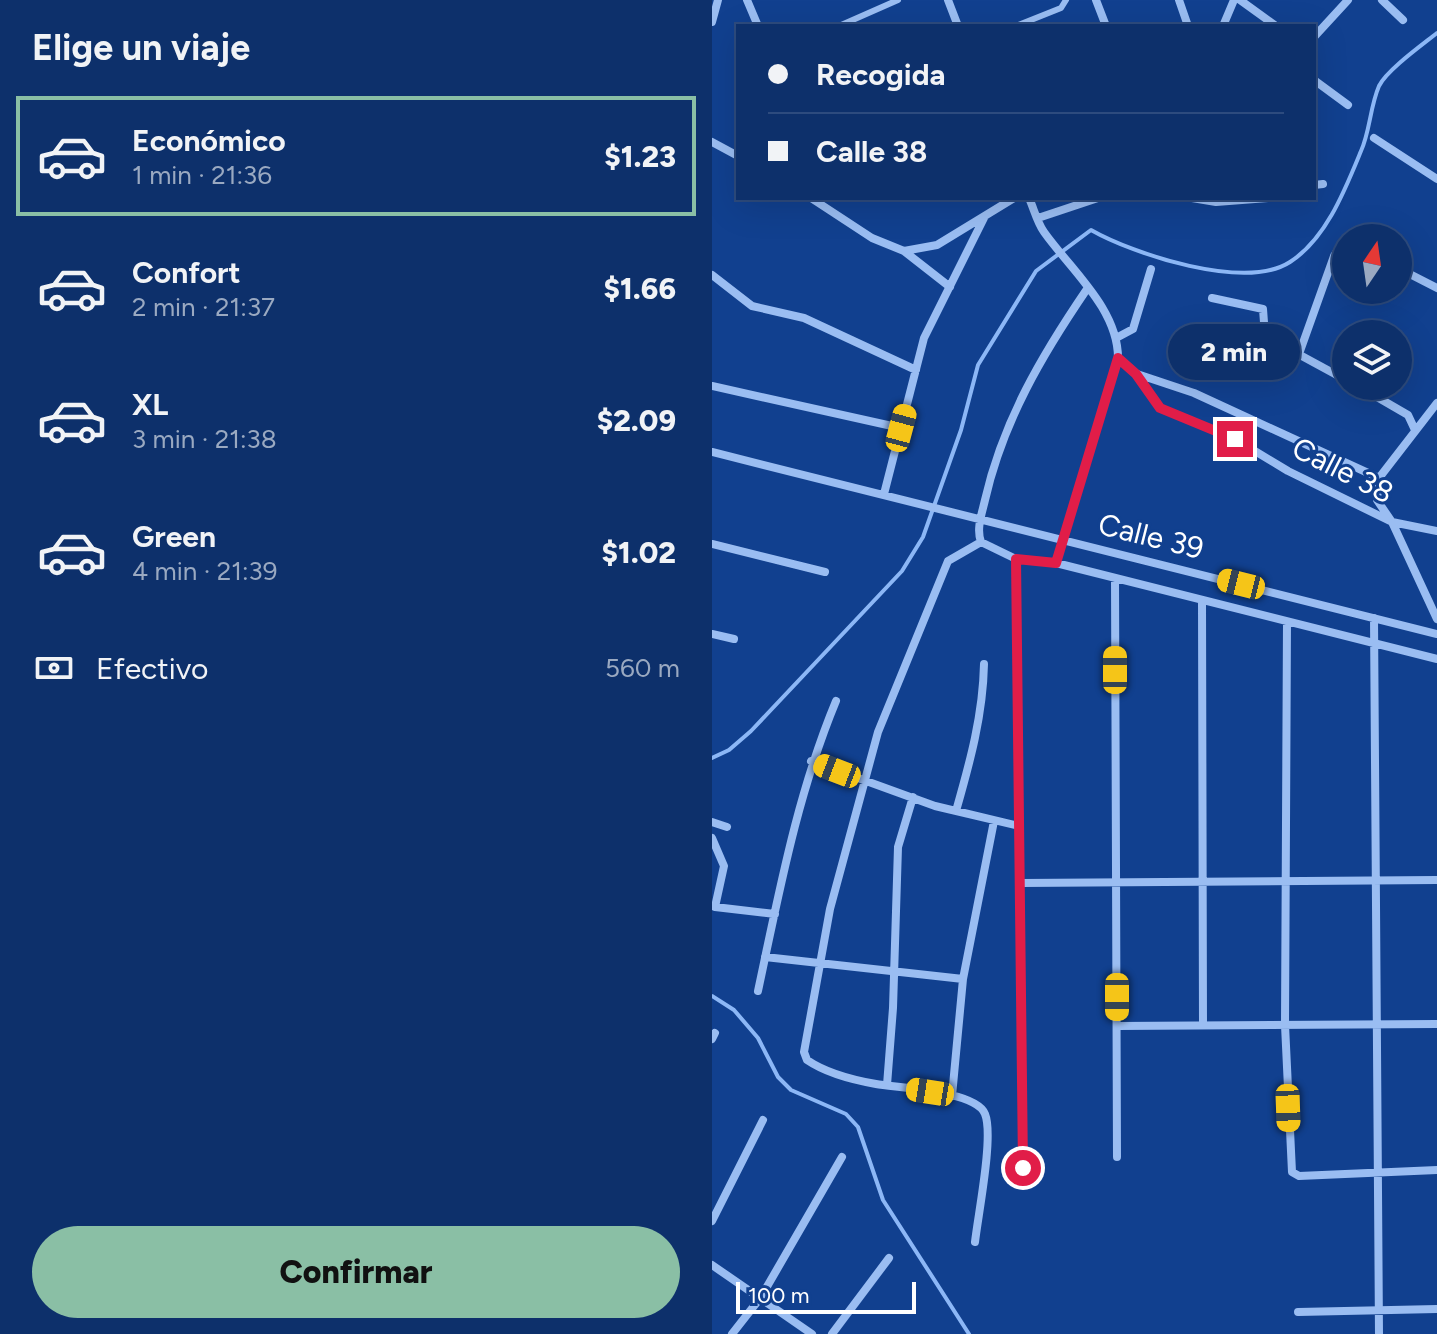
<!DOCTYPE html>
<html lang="es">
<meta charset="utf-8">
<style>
body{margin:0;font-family:Figtree,sans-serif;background:#1b3c73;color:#f1f3f6;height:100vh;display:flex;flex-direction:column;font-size:30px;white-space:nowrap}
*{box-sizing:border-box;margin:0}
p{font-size:26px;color:#9aa9c1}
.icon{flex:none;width:44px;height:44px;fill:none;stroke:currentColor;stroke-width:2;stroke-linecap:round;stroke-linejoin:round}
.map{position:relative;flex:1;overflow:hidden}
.drawer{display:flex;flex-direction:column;background:#0d306b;width:712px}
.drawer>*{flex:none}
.guide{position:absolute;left:24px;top:24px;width:580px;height:176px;border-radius:0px;box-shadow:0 8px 32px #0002,0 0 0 2px #2d4b7e;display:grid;align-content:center;height:176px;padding:0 32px;background:#0d306b}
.needle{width:52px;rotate:13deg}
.controls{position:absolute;left:620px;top:224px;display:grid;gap:16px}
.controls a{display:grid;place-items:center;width:80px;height:80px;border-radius:50%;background:#0d306b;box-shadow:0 8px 32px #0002,0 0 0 2px #2d4b7e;font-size:40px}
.scale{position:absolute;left:24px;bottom:20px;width:180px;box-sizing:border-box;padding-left:8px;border:4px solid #fff;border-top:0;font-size:22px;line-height:28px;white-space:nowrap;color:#fff;-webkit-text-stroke:6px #11408f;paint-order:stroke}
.end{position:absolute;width:36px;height:36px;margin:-18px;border:10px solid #e11d48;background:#fff;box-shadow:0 0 0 4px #fff}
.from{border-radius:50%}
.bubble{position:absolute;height:56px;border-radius:28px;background:#0d306b;box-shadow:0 8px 32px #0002,0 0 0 2px #2d4b7e;font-size:26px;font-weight:800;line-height:56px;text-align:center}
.car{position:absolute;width:24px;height:48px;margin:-24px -12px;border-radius:10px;box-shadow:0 0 6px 2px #0007;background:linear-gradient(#f5c518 24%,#345 0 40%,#f5c518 0 76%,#345 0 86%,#f5c518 0)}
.guide b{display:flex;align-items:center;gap:28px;height:76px;font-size:30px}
.guide b+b{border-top:2px solid #2d4b7e}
.guide i{width:20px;height:20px;background:#f1f3f6}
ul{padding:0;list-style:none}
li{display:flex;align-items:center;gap:24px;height:120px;margin:0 16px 12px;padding:0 16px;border:4px solid transparent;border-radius:0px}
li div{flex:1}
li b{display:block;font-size:30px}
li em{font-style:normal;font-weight:800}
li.selected{border-color:#8abfa5}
li>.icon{width:72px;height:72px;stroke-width:1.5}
h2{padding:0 32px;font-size:36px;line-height:96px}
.pay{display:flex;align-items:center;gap:20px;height:88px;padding:0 32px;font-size:30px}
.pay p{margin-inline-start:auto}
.primary-button{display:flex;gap:16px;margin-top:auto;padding:16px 32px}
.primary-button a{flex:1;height:92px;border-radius:48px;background:#8abfa5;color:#111;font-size:32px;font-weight:800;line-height:92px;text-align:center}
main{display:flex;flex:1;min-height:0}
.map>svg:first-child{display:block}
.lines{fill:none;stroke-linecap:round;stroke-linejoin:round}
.stream{stroke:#8cb7f6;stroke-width:4}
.service{stroke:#9abdf2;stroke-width:6}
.minor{stroke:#9abdf2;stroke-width:8}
.route{stroke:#e11d48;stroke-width:10}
.labels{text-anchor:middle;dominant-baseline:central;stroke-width:6;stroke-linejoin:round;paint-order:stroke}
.street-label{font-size:30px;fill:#fff;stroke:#11408f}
</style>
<main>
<section class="drawer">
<h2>Elige un viaje</h2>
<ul>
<li class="selected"><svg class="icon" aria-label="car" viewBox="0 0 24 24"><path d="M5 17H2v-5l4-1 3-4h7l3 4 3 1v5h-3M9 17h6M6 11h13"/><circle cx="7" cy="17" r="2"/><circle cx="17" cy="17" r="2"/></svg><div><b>Económico</b><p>1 min · 21:36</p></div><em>$1.23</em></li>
<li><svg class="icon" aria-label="car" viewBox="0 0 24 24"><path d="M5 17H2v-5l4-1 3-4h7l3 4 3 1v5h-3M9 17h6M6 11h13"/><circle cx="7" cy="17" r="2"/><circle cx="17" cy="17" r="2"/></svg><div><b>Confort</b><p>2 min · 21:37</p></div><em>$1.66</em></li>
<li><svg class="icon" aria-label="car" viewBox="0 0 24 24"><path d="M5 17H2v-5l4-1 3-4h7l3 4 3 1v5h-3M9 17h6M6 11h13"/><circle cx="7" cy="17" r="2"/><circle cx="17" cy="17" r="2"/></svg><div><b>XL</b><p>3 min · 21:38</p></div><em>$2.09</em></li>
<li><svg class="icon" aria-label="car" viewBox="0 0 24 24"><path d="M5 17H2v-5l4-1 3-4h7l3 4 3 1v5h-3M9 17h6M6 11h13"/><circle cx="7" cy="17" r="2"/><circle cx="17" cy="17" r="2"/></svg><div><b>Green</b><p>4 min · 21:39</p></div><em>$1.02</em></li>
</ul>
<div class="pay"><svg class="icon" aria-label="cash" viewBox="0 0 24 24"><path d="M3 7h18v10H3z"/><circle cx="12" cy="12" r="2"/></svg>Efectivo<p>560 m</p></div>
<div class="primary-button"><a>Confirmar</a></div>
</section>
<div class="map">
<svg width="725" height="1334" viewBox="0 0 725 1334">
<rect width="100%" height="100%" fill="#11408f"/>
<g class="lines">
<path class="stream" d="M0 758 17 750 39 731 190 571 211 537 249 430 266 365 324 271 379 230C421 254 533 291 578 262 614 239 633 190 649 151 658 131 658 107 667 86 675 70 710 45 725 33
M0 996 22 1010 46 1038 66 1077 79 1090 134 1114 146 1127 171 1200 257 1334"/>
<path class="service" d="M127 26 186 0
M304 26 349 8 354 0"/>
<path class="minor" d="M35 0 46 26
M236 0 246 26
M384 0 394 26
M467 0 476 26
M528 0 564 26
M670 0 691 20
M0 22 6 0
M511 26 522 0
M602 37 636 0
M602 80 636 105
M662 138 725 179
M0 142 26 156
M602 185 611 184
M99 198 160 238 192 251 238 287
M317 198C322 209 325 222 332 232 359 270 406 309 406 358L344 563 725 659
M480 198 504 202 556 198
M326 218 386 198
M192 251 225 245 302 198
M686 268 725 288
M0 275 40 306 92 318 204 370
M500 298 551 309 553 336 634 380
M406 337 421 329 439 269
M587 354 622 256 629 245 634 246
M406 358 424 374 448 408 523 439 576 471 680 522 725 531
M425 374 482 393 667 478
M0 386 189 428
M646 386 696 415 703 430
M725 403 667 478 665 500 680 522 725 619
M0 452 725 634
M172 494 212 338 272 218
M0 544 113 572
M304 559 311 1168
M344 563 304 559 269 542C264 529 270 513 273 500 291 421 330 355 375 289
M403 578 405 1157
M490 600 491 1025
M662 618 667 1334
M575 622 573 1025 580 1172 587 1176 725 1170
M0 634 22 639
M99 761 223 806 307 826
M244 811C258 762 271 715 272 664
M0 822 15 827
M0 838 12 866 3 907 63 914
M309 883 725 880
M53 957 251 979
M46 991C67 893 85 795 124 701
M406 1026 725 1024
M0 1039 3 1033
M175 1085 181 1008 186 847 201 797
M240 1096 251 979 282 821
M0 1221 51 1120
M263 1242C266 1215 282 1136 273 1114 264 1091 187 1088 164 1084 141 1080 114 1073 95 1060L92 1052 118 909 166 732 236 561 269 542
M0 1265 100 1334
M586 1312 725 1309
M20 1334 49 1297 130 1157
M120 1334 177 1258"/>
</g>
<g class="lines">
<path class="route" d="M311 1168 304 559 344 563 406 358 424 374 448 408 523 439"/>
</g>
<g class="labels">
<g class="street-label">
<text transform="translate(631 470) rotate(27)">Calle 38</text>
<text transform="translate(439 536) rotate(14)">Calle 39</text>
</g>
</g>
</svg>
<div class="controls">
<a><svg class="needle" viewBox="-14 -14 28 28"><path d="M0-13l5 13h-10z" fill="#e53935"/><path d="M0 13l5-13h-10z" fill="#9aa9c1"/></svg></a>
<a><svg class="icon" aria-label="layers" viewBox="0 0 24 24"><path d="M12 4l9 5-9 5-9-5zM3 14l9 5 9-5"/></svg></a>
</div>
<div class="scale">100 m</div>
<i class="end from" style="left:311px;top:1168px"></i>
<i class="end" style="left:523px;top:439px"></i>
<div class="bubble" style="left:456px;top:324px;width:132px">2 min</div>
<i class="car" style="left:189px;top:428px;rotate:15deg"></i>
<i class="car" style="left:529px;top:584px;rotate:284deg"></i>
<i class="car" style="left:403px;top:670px;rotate:0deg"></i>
<i class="car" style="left:125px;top:771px;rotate:291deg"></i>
<i class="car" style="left:405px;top:997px;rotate:180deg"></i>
<i class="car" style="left:218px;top:1092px;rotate:279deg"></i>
<i class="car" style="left:576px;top:1108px;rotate:178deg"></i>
<div class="guide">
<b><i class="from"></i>Recogida</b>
<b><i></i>Calle 38</b>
</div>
</div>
</main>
